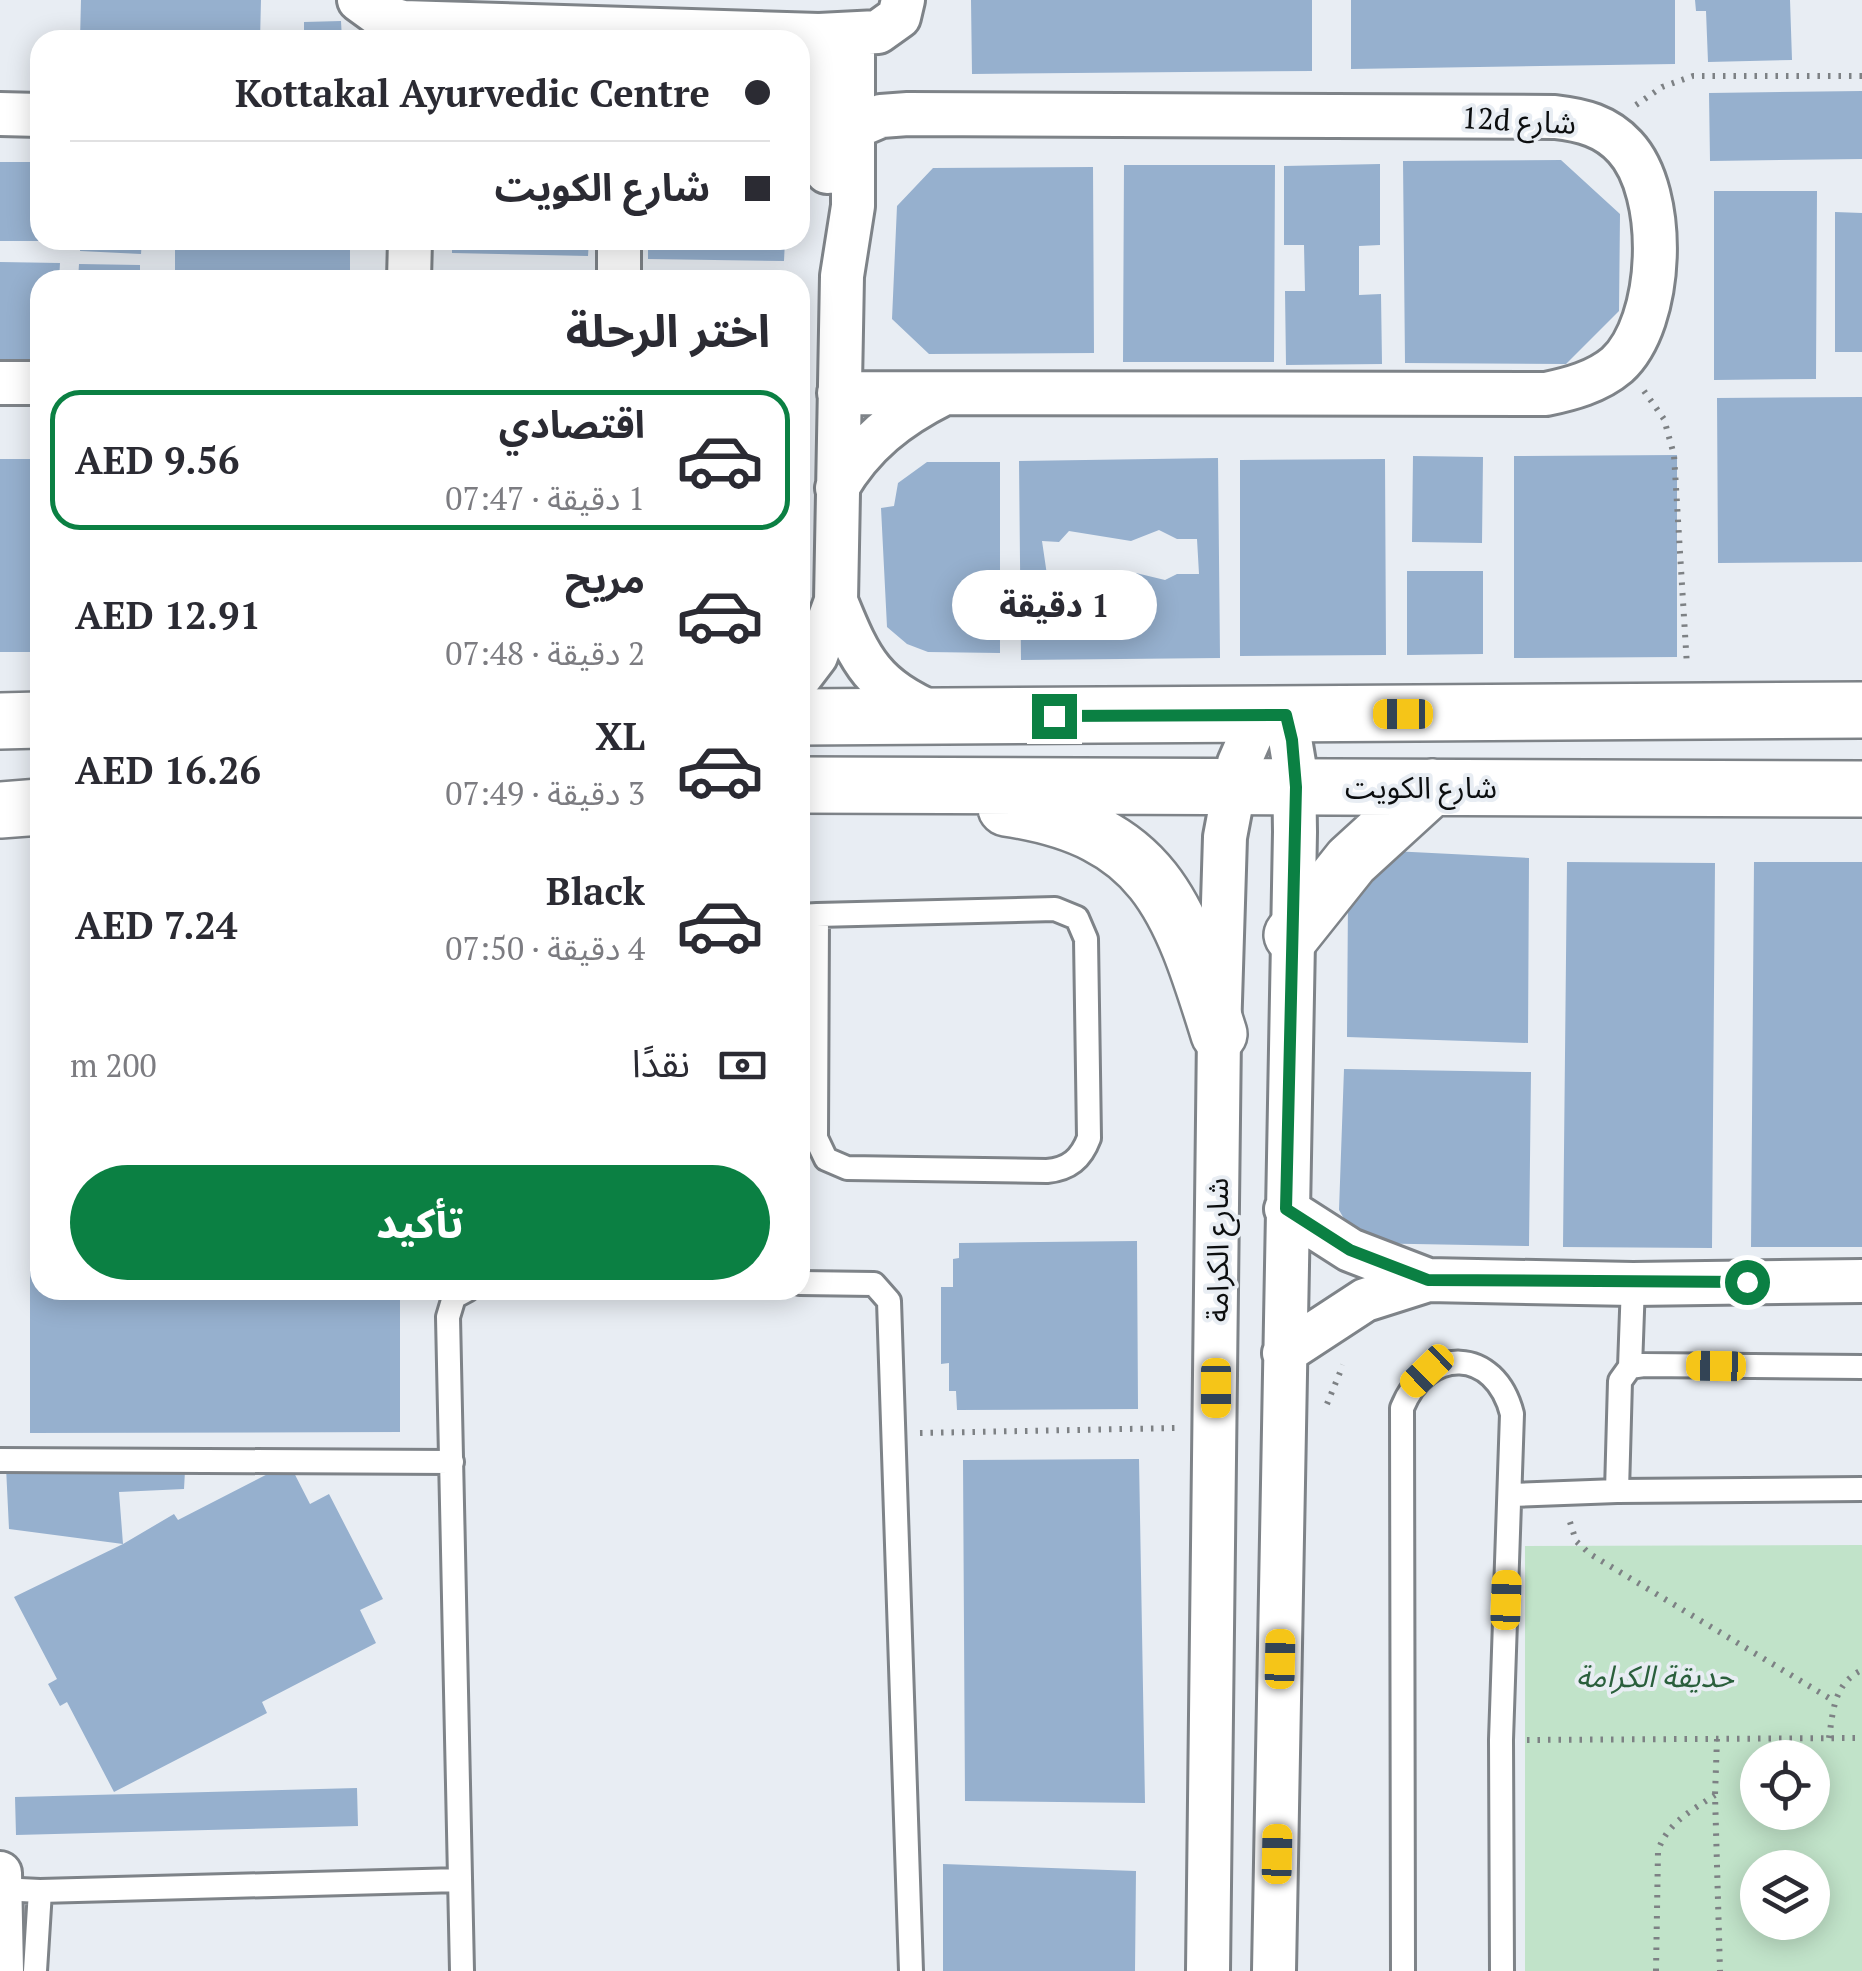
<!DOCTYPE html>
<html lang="ar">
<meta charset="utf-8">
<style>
body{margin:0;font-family:"PT Serif","Noto Sans Arabic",serif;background:#f2f2f3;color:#2b2b33;direction:rtl;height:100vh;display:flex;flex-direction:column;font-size:38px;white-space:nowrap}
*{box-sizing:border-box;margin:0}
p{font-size:32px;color:#7c7c81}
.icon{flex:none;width:55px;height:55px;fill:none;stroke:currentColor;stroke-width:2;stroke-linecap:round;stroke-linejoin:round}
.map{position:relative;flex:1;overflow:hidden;direction:ltr}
.drawer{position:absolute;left:30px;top:270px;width:780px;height:1030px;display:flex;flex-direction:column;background:#fff;border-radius:30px;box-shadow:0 5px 25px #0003;direction:rtl}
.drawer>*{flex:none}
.hud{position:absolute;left:30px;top:30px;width:780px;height:220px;border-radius:30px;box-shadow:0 5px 25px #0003;direction:rtl;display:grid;align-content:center;height:220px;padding:0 40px;background:#fff}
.fabs{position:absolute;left:1740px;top:1740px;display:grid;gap:20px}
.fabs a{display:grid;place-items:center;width:90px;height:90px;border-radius:50%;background:#fff;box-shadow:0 5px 25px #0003;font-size:50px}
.end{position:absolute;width:45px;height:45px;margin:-22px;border:12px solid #0b8043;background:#fff;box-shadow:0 0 0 5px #fff}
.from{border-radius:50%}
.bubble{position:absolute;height:70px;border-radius:35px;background:#fff;box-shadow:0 5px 25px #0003;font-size:32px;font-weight:800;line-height:70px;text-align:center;direction:rtl}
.car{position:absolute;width:30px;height:60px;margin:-30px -15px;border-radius:12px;box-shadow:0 0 8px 2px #0007;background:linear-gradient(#f5c518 24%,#345 0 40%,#f5c518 0 76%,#345 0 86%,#f5c518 0)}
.hud b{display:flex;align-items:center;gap:35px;height:95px;font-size:38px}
.hud b+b{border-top:2px solid #e1e1e2}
.hud i{width:25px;height:25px;background:#2b2b33}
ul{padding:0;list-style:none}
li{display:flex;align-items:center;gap:30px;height:140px;margin:0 20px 15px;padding:0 20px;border:5px solid transparent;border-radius:30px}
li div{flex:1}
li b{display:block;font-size:38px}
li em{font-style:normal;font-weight:800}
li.selected{border-color:#0b8043}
li>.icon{width:90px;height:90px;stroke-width:1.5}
h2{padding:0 40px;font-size:45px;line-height:120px}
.pay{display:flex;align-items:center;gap:25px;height:110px;padding:0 40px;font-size:38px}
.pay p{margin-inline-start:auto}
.cta{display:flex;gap:20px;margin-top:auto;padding:20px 40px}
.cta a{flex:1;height:115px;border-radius:60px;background:#0b8043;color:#fff;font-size:40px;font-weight:800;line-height:115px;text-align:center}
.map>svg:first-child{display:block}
.green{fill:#c1e3c9;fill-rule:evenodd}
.building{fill:#96b0ce;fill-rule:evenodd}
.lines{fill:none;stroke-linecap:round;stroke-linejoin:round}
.lane-casing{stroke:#7e8388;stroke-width:28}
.street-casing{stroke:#7e8388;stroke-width:48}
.secondary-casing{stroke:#7e8388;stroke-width:60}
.path{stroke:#7d8184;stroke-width:6;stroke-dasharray:2.5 8;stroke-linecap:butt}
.lane{stroke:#fff;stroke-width:22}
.street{stroke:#fff;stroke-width:42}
.secondary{stroke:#fff;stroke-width:55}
.route{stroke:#0b8043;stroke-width:12}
.labels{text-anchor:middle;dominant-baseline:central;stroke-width:8;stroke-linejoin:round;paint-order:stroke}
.street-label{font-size:30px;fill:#0c0e0f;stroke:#e8edf3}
.park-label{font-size:30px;font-style:italic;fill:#2a5f3c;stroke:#e8edf3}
</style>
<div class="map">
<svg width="1862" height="1971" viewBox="0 0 1862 1971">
<rect width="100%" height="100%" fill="#e8edf3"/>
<path class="green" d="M1862 1545V1971H1525V1546ZM1758 1758H1812V1812H1758ZM1758 1868H1812V1922H1758Z"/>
<path class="building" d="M81 0H261L260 40H80Z
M971 0H1312V71L972 74Z
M1351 0H1675V64L1351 69Z
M1695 0H1790L1792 60 1708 62 1706 11H1696Z
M341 21 342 40H304V22Z
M1862 91V159L1710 161 1709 93Z
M1561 160 1620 214 1619 311 1566 364 1405 363 1403 161Z
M0 162H40V241H0Z
M1380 164V245L1359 246V295L1381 294 1382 364 1286 365 1285 291H1305L1304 245H1284V166Z
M1124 165H1275L1274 362H1123Z
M1093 167 1094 353 929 354 892 319 897 206 933 168Z
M1714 191H1817L1816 379 1714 380Z
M1835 212 1862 213V352H1835Z
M81 240H142L141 254 80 251Z
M175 240H350V280H175Z
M452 240H589L588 256 452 253Z
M648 240H785L784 261 648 259Z
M0 262 60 263 59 280H40V363L0 362Z
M79 264 140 265V280H78Z
M1862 397V562L1718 563 1717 398Z
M1677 455V657L1514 658V456Z
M1413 456 1483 457 1482 543 1412 542Z
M1218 458 1220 658 1021 660 1019 461ZM1159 530 1177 539H1197L1199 574H1177L1165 580 1136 573 1097 576 1085 581 1071 580 1057 573 1047 575 1042 541 1059 542 1069 531 1131 541Z
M0 459H40V652H0Z
M1385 459 1386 655 1240 656V460Z
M927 462H1000V653L928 652 907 644 887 627 881 508 894 506 898 483Z
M1407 571H1483V654L1407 655Z
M1392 851 1529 858 1528 1043 1347 1037 1348 897Z
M30 855H40V1290H400V1432L30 1433Z
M1567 862 1715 863 1712 1248 1563 1247Z
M1754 862H1862V1247H1751Z
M1344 1069 1531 1072 1529 1246 1358 1243 1339 1210Z
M1137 1241 1138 1409 957 1410 956 1391H949V1363L941 1364V1287H953V1259L959 1258V1243Z
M1139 1459 1145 1803 965 1801 963 1460Z
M289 1463 310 1504 329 1494 383 1599 360 1610 376 1643 262 1702 267 1713 114 1792 67 1702 60 1706 48 1684 57 1679 14 1597 123 1544 9 1529 6 1467 185 1471 184 1489 119 1492 123 1544 174 1514 178 1520Z
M357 1788 358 1826 16 1835 15 1797Z
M943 1864 1136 1871 1135 1971H943Z"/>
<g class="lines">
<defs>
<path id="lane" d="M800 916 817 915 1055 909 1077 918 1086 939 1089 1138C1081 1159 1069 1169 1047 1171L847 1168 826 1159 816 1138 817 915
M800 1283 874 1284 889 1301 911 1971
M1630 1367 1633 1284
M1862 1367 1644 1365 1630 1367 1620 1381 1617 1491 1862 1489
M0 1460 452 1462
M1511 1495 1617 1491
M0 1889 40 1891 460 1880
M35 1971 40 1891
M462 1971 448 1317 454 1297 467 1290
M1403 1971 1402 1408C1427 1346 1495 1347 1512 1414L1501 1740 1502 1971"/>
<path id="street" d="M359 0 381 16 403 22 819 35 878 32 899 17 903 0
M819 35 827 172
M0 114 40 115
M409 280 410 240
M619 280V240
M0 383H40
M839 393 1546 394C1570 389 1597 382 1617 365 1664 322 1668 193 1625 147 1606 126 1582 120 1555 117L908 114 881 116 853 128
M837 488C863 444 897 417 943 394
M836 601C861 663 873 687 937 715
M800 677 816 656 836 601 842 276 853 206V35
M1286 1209 1350 1250 1428 1280
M1284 1353 1365 1300 1428 1280 1633 1284 1862 1281
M0 1873 2 1971
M1208 1971 1219 1034 1225 837 1239 763 1260 715
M1274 1971 1295 832 1294 763 1286 715"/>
<path id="secondary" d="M800 717 1862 710
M0 721 40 720
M800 785 1862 789
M1006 808C1154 830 1179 905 1219 1034
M0 810 40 807
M1292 935 1351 861 1432 787"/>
</defs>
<use href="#lane" class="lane-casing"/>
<use href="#street" class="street-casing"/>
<use href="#secondary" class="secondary-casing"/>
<path class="path" d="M1636 105 1662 87 1693 76H1862
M1644 391 1664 419 1674 455 1687 666
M1327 1404 1343 1365
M920 1433 1177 1428
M1570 1522 1576 1541 1590 1554 1834 1701
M1829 1738C1833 1711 1834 1683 1862 1670
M1717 1739 1715 1795 1720 1971
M1527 1740 1862 1738
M1656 1971 1658 1851C1667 1823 1691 1811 1715 1795"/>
<use href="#lane" class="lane"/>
<use href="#street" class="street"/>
<use href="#secondary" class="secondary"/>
</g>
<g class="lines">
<path class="route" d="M1054 716 1286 715 1292 740 1296 787 1286 1209 1350 1250 1428 1280 1747 1282"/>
</g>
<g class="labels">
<g class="street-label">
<text transform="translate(1519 120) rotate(3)">12d شارع</text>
<text x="1421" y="787">شارع الكويت</text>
<text transform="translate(1217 1250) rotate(-90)">شارع الكرامة</text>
</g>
<g class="park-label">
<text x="1655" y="1676">حديقة الكرامة</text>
</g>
</g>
</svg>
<div class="fabs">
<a><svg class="icon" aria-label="locate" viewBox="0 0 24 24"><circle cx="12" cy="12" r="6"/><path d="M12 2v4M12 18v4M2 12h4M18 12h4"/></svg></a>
<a><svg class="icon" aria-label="layers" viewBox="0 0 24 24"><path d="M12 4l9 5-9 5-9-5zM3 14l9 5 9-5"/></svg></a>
</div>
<i class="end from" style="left:1747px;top:1282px"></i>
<i class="end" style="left:1054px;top:716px"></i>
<div class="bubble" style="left:952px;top:570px;width:205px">1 دقيقة</div>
<i class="car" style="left:1403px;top:714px;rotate:270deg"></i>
<i class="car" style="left:1716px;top:1366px;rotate:271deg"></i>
<i class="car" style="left:1427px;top:1371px;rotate:226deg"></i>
<i class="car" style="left:1216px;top:1388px;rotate:180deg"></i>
<i class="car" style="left:1506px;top:1600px;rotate:2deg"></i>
<i class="car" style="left:1280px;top:1659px;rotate:1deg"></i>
<i class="car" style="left:1277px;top:1854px;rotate:1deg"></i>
<div class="hud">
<b><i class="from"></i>Kottakal Ayurvedic Centre</b>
<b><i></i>شارع الكويت</b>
</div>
<section class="drawer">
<h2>اختر الرحلة</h2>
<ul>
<li class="selected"><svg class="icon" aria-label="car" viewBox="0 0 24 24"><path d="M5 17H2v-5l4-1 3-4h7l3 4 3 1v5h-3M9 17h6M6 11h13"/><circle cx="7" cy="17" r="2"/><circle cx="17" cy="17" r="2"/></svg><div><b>اقتصادي</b><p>1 دقيقة · 07:47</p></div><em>AED 9.56</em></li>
<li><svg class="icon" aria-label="car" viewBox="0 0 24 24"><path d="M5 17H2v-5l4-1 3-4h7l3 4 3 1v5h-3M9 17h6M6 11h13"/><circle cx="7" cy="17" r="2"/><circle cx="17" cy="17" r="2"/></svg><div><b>مريح</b><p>2 دقيقة · 07:48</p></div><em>AED 12.91</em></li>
<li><svg class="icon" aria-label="car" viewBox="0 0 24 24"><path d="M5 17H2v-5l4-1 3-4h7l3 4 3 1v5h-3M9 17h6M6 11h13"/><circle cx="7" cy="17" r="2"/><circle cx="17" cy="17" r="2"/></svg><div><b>XL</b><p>3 دقيقة · 07:49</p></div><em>AED 16.26</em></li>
<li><svg class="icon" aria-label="car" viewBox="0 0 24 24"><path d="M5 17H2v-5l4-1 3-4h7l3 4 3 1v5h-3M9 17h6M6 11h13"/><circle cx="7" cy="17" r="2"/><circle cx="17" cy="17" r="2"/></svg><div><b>Black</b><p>4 دقيقة · 07:50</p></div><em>AED 7.24</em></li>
</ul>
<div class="pay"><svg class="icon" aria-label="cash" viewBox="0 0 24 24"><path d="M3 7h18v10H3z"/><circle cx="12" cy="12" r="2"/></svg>نقدًا<p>200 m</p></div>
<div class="cta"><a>تأكيد</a></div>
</section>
</div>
